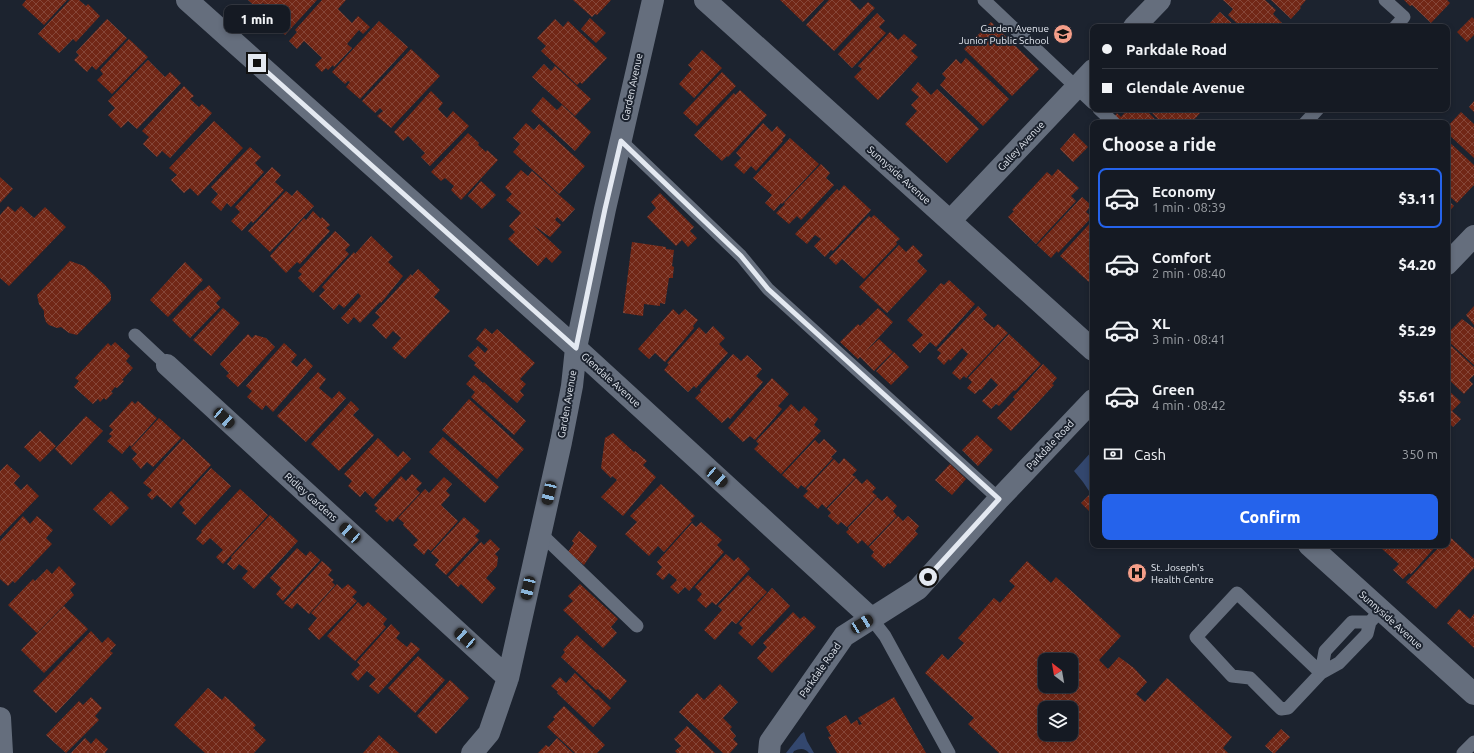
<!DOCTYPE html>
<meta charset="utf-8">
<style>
body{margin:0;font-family:Ubuntu,sans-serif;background:#222730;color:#f1f3f6;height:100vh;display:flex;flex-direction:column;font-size:15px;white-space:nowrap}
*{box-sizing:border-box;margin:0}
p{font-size:13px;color:#9da1a6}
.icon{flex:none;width:22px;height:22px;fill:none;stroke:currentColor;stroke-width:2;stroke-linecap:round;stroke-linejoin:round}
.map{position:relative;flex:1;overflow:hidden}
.panel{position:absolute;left:1090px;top:120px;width:360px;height:428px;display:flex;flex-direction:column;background:#151a23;border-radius:8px;box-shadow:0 2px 6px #0003,0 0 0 1px #343841}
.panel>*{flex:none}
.guide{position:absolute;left:1090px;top:24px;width:360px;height:88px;border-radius:8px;box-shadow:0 2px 6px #0003,0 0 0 1px #343841;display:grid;align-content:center;height:88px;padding:0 12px;background:#151a23}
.needle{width:26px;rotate:329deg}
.buttons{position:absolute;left:1038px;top:653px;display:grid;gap:8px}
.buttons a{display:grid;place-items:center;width:40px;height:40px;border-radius:8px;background:#151a23;box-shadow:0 2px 6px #0003,0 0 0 1px #343841;font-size:20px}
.end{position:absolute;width:18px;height:18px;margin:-9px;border:5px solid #e4e9f1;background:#111;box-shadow:0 0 0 2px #111}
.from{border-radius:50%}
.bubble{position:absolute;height:28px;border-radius:8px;background:#151a23;box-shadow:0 2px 6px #0003,0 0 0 1px #343841;font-size:13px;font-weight:800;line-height:28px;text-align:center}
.car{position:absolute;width:12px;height:24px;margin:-12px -6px;border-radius:5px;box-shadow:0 0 3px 1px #0007;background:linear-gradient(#222 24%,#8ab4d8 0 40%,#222 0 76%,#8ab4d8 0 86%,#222 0)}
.guide b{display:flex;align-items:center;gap:14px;height:38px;font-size:15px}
.guide b+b{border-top:1px solid #343841}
.guide i{width:10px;height:10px;background:#f1f3f6}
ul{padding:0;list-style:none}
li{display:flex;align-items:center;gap:12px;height:60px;margin:0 8px 6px;padding:0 4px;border:2px solid transparent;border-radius:8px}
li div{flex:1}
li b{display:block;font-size:15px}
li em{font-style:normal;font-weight:800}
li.on{border-color:#2563eb}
li>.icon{width:36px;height:36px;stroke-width:1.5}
h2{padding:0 12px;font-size:18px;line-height:48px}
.pay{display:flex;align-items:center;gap:10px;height:44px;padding:0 12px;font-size:15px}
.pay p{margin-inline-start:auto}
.cta{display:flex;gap:8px;margin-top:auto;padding:8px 12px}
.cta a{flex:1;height:46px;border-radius:8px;background:#2563eb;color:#fff;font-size:16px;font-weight:800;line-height:46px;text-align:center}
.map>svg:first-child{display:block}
.green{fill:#33476e}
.building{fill:url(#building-cross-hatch);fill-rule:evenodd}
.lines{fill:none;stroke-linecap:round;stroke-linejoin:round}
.lane{stroke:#656e7d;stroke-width:13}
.street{stroke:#656e7d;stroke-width:22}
.route{stroke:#e4e9f1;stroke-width:5}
.labels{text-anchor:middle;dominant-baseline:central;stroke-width:4;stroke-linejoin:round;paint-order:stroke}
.poi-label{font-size:10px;fill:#e4e9f1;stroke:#1c232f;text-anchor:end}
.street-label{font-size:10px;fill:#e4e9f1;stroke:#1c232f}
</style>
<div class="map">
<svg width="1474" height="753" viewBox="0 0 1474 753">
<defs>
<pattern id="building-cross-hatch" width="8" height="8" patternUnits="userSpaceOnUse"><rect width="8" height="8" fill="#712716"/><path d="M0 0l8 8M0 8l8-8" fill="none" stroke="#854638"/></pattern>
</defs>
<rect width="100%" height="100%" fill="#1c232f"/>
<path class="green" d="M1093 450V497L1083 482 1074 471Z
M804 732 807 741 814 753H809C805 748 800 748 794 751L793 753H786L801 734Z"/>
<path class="building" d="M26 0H67L44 25 22 5Z
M70 0H79L86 6 88 4 100 16 76 42 73 39 59 53 38 34Z
M248 0H317L285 35 272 23 277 18 275 17 272 21 261 12 266 6 263 3 258 9Z
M322 0H346L338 9 352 23 358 16 370 27 363 34 359 30 347 44 352 48 334 67 333 65 328 70 326 68 322 72 315 65 322 58 304 41 297 49 289 41 297 32 295 30Z
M573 0H611L597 15 595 14 592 17Z
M780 0H824L803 22Z
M829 0H850L860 10 868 2 875 8 834 51 806 25Z
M1223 0H1265L1276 10 1273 14 1286 27H1241L1228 15 1233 9Z
M1271 0H1306L1300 7 1301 8 1291 19Z
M1404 0H1447L1450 3 1431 23 1412 5 1410 6Z
M1220 12 1236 27H1206Z
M877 13 885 21 879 27 886 33 852 68 838 54Z
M1472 17 1474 19V35L1467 42 1457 32Z
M590 18 606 33 596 43 581 29Z
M107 19 127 38 96 70 92 66 87 72 74 60 79 55 76 52Z
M555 19 563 27 568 21 607 58 582 84 580 82 577 85 541 51 546 46 537 38Z
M379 21 408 47 360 99 346 87 350 82 348 81 345 84 332 72Z
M991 22 1039 69 1012 96 964 49Z
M890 32 898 40 904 34 917 45 911 51 918 57 878 100 854 77 862 69 858 66Z
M129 39 148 57 112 94 97 80 103 74 100 70Z
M411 49 440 76 391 128 377 116 383 111 380 108 375 113 362 101Z
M702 50 722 68 694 98 679 84 692 69 688 65Z
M966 58 1009 99 983 126 940 85 946 78 942 74 956 59 961 64Z
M148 60 165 77 170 72 181 83 137 129 128 121 121 128 108 115 115 108 108 101Z
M544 64 551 71 555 66 591 99 575 116 532 77Z
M722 72 736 86 697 126 683 113Z
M918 82 931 95 937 89 979 129 947 163 905 124 917 111 911 105 919 97 911 90Z
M184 86 194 96 190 99 199 107 202 104 212 113 170 158 162 151 157 157 143 144 149 137 142 131Z
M740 90 767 115 728 157 727 156 722 161 694 135 734 93 735 95Z
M431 91 443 103 438 109 447 118 453 111 469 126 430 166 421 157 425 153 408 136 403 141 394 132Z
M543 97 557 110 562 105 591 132 575 151 531 111Z
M1474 101V112L1469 107Z
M1128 109H1145L1159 123H1120L1114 117 1117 113 1121 117Z
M1148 109H1200L1202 111 1191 123H1162Z
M1461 112 1474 124V158L1447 133V127Z
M214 121 243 148 198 196 190 188 184 193 171 180 177 175 169 168Z
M526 123 534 130 539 124 585 166 559 194 513 152 520 144 513 138Z
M763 123 772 132 777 126 786 135 782 140 783 141 756 171 751 166 744 174 734 165 741 158 736 153Z
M468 133 479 143 478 145 486 152 487 150 498 160 461 200 451 190 454 186 445 178 441 181 431 172Z
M1074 133 1088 147 1073 162 1060 149Z
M790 138 819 164 782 204 781 203 774 211 765 203 772 195 753 178Z
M1447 140 1474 165V185L1457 203 1447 194Z
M250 147 261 157 255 163 264 172 231 207 227 203 221 211 211 202 218 194 211 187Z
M821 164 830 173 826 178 834 185 801 220 797 216 789 224 776 213 785 204 784 203Z
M272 167 281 175 275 182 284 190 253 223 251 221 242 231 231 221 240 212 235 207Z
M1058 169 1079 188 1071 196 1076 201 1036 244 1008 217 1014 211 1012 210 1047 172 1052 176Z
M521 170 528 176 532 171 575 209 563 222 557 217 555 220 561 225 550 237 533 225 562 252 552 263 546 257 538 266 508 239 515 232 509 226 521 213 506 200 512 194 505 187Z
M0 177 13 189 0 203Z
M481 181 496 195 482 209 468 196Z
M844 185 871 210 833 251 831 250 825 257 814 246 821 239 815 235 807 244 795 234 837 189 839 191Z
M297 190 314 206 270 252 248 231 286 191 292 196Z
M660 193 694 227 690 231 697 238 688 247 682 240 676 246 647 217 656 208 651 202Z
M1082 197 1091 205 1086 212 1092 217 1058 253 1057 251 1051 258 1037 245Z
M1447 199 1454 206 1447 214Z
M8 206 15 212 21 206 34 218 45 207 66 227 9 286 0 278V215Z
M313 211 321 219 322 217 330 225 326 228 330 231 300 264 297 262 286 273 270 256 304 218 306 220Z
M874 215 900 239 896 242 897 244 864 279 842 259 836 265 829 258 869 216 871 218Z
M1093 220V280L1090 283 1060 256Z
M335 231 350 245 345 250 349 254 313 293 298 278 302 274 298 271Z
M371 236 393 257 388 262 403 276 381 303 380 302 360 323 354 317 348 324 341 318 361 296 358 293 344 308 339 304 334 310 319 296 325 290 322 287 354 252 355 254Z
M632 242 666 247V249L674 250 672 266 674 267 673 275V278H669L665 304 660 303V306L644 304 643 316 623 313Z
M899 245 906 252 913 245 923 255 917 261 927 271 887 313 859 287Z
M70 261 84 266 105 285 110 291 111 296V300L77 335 69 333 61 327 57 328 49 325 46 322 44 316V311L39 304 37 295Z
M185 262 203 280 168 317 150 300Z
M418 269 440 290 434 297 450 311 405 359 392 348 401 338 393 331 386 339 372 325 380 317 375 313 411 274 412 276Z
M949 280 975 304 936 347 930 342 920 353 912 345 923 335 907 320 941 283 944 285Z
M209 285 221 298 216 303 220 307 190 338 172 320 201 290 202 291Z
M978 306 987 315 983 319 994 328 998 324 1008 333 966 378 964 376 960 380 952 373 968 354 962 348 950 361 949 359 944 365 937 358 941 353 937 350Z
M1474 306V325L1466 315Z
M223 308 240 323 211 356 193 340Z
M878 308 893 322 866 351 879 339 893 352 874 371 860 357 858 359 840 342 858 324 860 326Z
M673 309 679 315 685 309 698 320 693 326 694 328 665 362 655 353 649 359 638 349Z
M1462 319 1474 328V365L1448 341 1449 340 1447 339V334Z
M713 326 725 338 719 344 728 353 696 388 694 386 688 392 664 370 669 364 667 363 699 327 706 334Z
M485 328 492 334 497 329 535 363 520 379 526 384 520 391 524 395 517 403 474 365 476 363 468 356 478 346 485 353 488 349 476 339Z
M248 334 252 338 255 335 266 338 275 347 238 387 226 376 229 373 220 364Z
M1009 334 1041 364 1015 391 1014 390 999 406 996 404 991 409 982 401 998 385 991 378 981 390 980 389 975 394 967 388 972 382 968 378Z
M115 342 130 356 126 361 133 368 122 380 124 381 117 388 115 387 111 392 113 393 106 400 104 398 100 402 98 399 93 404 74 387 79 381 75 378 108 343 111 346Z
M1447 342 1474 367V375L1469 380 1473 384 1464 394 1447 378Z
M284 343 297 355 291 362 297 367 305 358 313 366 273 412 266 405 262 410 247 397 252 391 246 386Z
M894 352 909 367 891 385 876 371Z
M733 354 741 361 747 355 762 369 756 376 763 382 730 419 728 417 722 423 695 398 701 392 700 390Z
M1043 364 1057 378 1052 384 1054 385 1011 431 997 418 1015 399 1013 397Z
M318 372 326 379 319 388 332 399 339 391 346 398 306 442 277 416Z
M474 375 483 383 484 382 526 421 514 435 471 397 475 392 466 384Z
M772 378 789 394 778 406 782 409 755 440 750 436 743 442 728 428Z
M1447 389 1461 402 1452 411 1461 419 1453 427 1447 421Z
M469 399 524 449 497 479 442 430Z
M132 401 135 404 138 401 157 418 131 447 130 445 122 454 107 441 112 436 109 434 113 430 109 426Z
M351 401 359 409 353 415 374 435 339 471 311 444Z
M791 404 799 412 804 406 818 419 814 425 821 431 781 474 754 449 759 444 756 441Z
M86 416 103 431 71 465 55 449Z
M159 418 181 438 153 467 147 462 141 469 132 459 137 454 131 448Z
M40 431 56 446 40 462 24 447Z
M613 433 634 452 635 451 647 461 643 465 656 477 623 516 601 497 617 480 612 476 611 478 601 468 605 438Z
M977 435 993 450 978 466 962 450Z
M443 437 499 487 485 503 429 452Z
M378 438 398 457 403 451 411 459 373 499 365 491 360 497 348 486 352 481 344 474Z
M183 439 211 465 171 508 157 495 152 500 147 495 152 490 143 483Z
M824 439 837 451 831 457 833 458 805 488 801 485 798 489 782 475 815 440 819 444Z
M844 458 857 470 852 475 856 477 826 508 822 504 818 509 803 496 808 491 806 489 834 459 839 464Z
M7 464 20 476 14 483 21 490 27 484 39 496 0 536V471Z
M950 464 966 479 952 495 935 480Z
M211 468 231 486 195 525 182 513 185 510 179 503Z
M412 474 422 483 416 489 420 493 393 522 390 519 387 522 375 511 378 508 374 505 401 476 406 481Z
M444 477 452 484 446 491 450 495 441 505 458 521 431 551 428 549 424 555 413 545 418 540 403 525 404 523 398 518 425 489 429 493Z
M856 478 862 484 867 479 876 488 872 492 877 496 847 527 841 522 838 525 828 516 831 513 827 509Z
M661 484 695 516 690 520 692 521 664 552 658 546 649 556 625 534 637 522 630 516Z
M240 489 268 515 223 564 216 557 223 550 210 538 203 545 196 539 202 532 201 531Z
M111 491 129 508 111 526 93 509Z
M1093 491V515L1081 503Z
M887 496 897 506 893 511 897 516 868 546 862 540 858 544 846 532 849 529 848 528 877 497 882 501Z
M270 515 298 541 254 589 242 578 248 571 239 564 234 570 227 564 232 558 231 557Z
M23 516 30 524 37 516 53 530 46 538 52 544 15 583 13 581 8 586 0 579V541Z
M898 516 903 521 908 516 919 526 915 531 918 534 890 564 888 563 884 568 871 556 874 552 869 547Z
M464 517 480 531 475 536 479 540 446 575 435 565 439 560 431 553Z
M701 522 722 540 717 545 724 552 689 591 685 587 678 594 670 587 677 580 669 573 663 580 656 574 662 567 657 562 692 523 696 527Z
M579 531 597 546 584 565 568 552 574 543 572 541Z
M1449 536 1474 559V568L1436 609 1406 582 1441 545H1447V538Z
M490 539 500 549 495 554 498 557 497 566 486 578 496 588 482 604 461 584 458 587 448 577 481 542 484 545Z
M1384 545H1437L1411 574 1409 573 1403 579 1393 570 1399 564 1381 548Z
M297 548 306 556 310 551 320 560 283 601 276 594 281 588 270 578Z
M726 554 734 561 738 557 750 569 716 605 712 602 706 608 697 600 702 594 695 587Z
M322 561 332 570 328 575 334 580 332 582 335 585 309 614 297 603 292 609 284 603Z
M1027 561 1051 583 1056 577 1121 636 1099 660 1108 669 1119 657 1134 668 1147 682 1136 694 1145 702 1167 678 1232 737 1223 748 1228 753H999L971 727 968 724 974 718 925 673 942 654 948 660 964 643 958 638 994 598 1000 603 1015 586 1009 581ZM1045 660H1071V686H1045ZM1045 708H1071V734H1045Z
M59 566 76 584 70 590 74 595 37 633 8 605 33 579 35 581 47 569 52 574Z
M748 575 767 592 736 624 732 621 715 640 704 630 722 610 718 606Z
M337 584 342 589 348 584 357 592 352 597 357 601 319 640 308 629 317 618 311 613Z
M580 584 618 619 611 627 617 633 603 648 563 610 573 601 568 596Z
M772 588 790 606 752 646 738 633 743 628 739 624Z
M358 602 363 607 368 602 387 619 383 624 386 627 355 661 327 636Z
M64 606 88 629 44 673 21 650Z
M1459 609 1470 619 1474 614V648L1447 623Z
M793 612 800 619 804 616 816 627 772 673 757 658 767 647 763 643Z
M391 624 400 633 396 638 407 647 411 642 420 649 378 694 369 686 376 679 367 671 358 681 351 674 360 665 357 662Z
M91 631 102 643 108 637 116 645 110 651 113 653 56 713 33 691Z
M577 635 627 681 610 700 598 689 596 690 561 657 565 652 563 650Z
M418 656 445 680 415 713 388 688Z
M575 673 611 708 593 727 557 693 558 692 551 686 560 677 566 683Z
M450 680 469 698 436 734 417 716Z
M720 684 738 702 723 718 732 727 730 729 736 736 733 739 738 744 730 753H723L679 712 697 693 704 700Z
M208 688 222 700 225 696 256 725 253 728 266 740 254 753H205L174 725Z
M91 697 102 708 95 716 99 720 66 753 46 735 79 701 83 705Z
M894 697 926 753H837L828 737 831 736 826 727 846 715 851 724 857 720 859 725 862 724 858 718Z
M564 706 605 745 597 753H575L547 727 555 719 553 717Z
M687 726 715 753H677L675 751 681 746 674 739Z
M1281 729 1290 737 1275 753H1273L1265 746Z
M379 735 399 753H363Z
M85 738 91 744 96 738 108 749 105 753H71Z
M557 738 573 753H538L546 745 549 747Z"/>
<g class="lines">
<path class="lane" d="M984 0 1093 103
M1385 0 1404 17 1395 27
M1099 109 1114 123
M1305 123 1318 109
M621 141 741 256 768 289 999 499
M135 335 167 365
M540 533 637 626
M871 618 885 636 949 753
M1321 673 1237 593 1196 637 1232 676 1250 678 1281 709 1288 708 1321 673 1339 663 1367 634 1370 622 1381 610
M1321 673 1325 651 1352 622H1370
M1463 753 1474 742"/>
<path class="street" d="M187 0 576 348 871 618
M705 0 1093 350
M1134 27 1160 0
M950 221 1093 70
M1447 264 1474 236
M167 365 508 678
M1309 545 1474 694
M0 718 2 753
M472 753 489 733 508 678 561 442 572 386 576 348 605 209 653 0
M769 753 770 742 844 636 918 589 999 499 1093 400"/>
</g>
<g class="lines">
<path class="route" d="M257 63 576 348 605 209 621 141 741 256 768 289 999 499 928 577"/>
</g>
<defs>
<symbol id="school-disc" viewBox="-11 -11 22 22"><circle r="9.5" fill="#f49e89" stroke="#1c232f"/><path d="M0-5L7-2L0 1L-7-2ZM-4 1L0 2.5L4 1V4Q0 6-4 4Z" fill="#111"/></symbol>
<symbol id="hospital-disc" viewBox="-11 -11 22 22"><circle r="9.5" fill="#f49e89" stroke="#1c232f"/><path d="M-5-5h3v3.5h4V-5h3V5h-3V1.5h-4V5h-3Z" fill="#111"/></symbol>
</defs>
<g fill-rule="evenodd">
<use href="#school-disc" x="1052" y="23" width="22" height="22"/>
<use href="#hospital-disc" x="1126" y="562" width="22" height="22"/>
</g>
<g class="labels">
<g class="poi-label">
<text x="1049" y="28">Garden Avenue<tspan x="1049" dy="12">Junior Public School</tspan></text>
<text x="1151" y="567" text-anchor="start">St. Joseph's<tspan x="1151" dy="12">Health Centre</tspan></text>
</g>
<g class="street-label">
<text transform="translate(632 87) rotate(-78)">Garden Avenue</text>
<text transform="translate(1021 146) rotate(-47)">Galley Avenue</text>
<text transform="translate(899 175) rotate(42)">Sunnyside Avenue</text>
<text transform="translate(611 380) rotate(42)">Glendale Avenue</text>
<text transform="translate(567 404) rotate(-80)">Garden Avenue</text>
<text transform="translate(1050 445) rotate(-47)">Parkdale Road</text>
<text transform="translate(311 497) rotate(42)">Ridley Gardens</text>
<text transform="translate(1391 620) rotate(42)">Sunnyside Avenue</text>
<text transform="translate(820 670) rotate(-55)">Parkdale Road</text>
</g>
</g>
</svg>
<div class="buttons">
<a><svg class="needle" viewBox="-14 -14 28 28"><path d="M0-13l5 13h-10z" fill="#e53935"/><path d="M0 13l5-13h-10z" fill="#9da1a6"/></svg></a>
<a><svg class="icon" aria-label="layers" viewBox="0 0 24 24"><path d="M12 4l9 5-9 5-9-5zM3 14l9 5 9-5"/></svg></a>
</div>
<i class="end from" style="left:928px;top:577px"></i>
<i class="end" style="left:257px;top:63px"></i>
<div class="bubble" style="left:224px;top:5px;width:66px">1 min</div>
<i class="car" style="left:224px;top:418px;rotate:132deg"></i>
<i class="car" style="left:717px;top:477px;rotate:132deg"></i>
<i class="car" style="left:549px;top:493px;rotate:193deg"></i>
<i class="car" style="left:350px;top:533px;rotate:312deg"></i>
<i class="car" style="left:528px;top:588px;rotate:193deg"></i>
<i class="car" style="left:862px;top:624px;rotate:58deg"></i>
<i class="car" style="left:465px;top:638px;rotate:312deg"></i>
<div class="guide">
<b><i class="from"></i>Parkdale Road</b>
<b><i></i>Glendale Avenue</b>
</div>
<section class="panel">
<h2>Choose a ride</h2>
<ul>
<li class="on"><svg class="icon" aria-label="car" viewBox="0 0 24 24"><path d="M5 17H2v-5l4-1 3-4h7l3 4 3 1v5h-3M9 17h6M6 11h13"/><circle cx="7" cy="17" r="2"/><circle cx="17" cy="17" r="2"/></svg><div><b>Economy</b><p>1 min · 08:39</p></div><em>$3.11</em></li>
<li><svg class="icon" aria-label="car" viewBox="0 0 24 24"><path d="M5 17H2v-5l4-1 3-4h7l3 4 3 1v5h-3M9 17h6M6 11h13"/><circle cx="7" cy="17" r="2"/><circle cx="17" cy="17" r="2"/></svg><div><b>Comfort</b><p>2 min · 08:40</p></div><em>$4.20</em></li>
<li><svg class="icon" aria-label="car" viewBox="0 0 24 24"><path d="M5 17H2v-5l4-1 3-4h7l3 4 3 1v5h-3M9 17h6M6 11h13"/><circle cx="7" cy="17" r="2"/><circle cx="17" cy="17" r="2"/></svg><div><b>XL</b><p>3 min · 08:41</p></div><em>$5.29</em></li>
<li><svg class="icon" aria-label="car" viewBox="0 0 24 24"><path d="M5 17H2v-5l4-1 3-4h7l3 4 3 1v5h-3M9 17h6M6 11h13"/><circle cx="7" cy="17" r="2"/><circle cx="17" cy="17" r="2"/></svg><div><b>Green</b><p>4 min · 08:42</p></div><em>$5.61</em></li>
</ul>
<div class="pay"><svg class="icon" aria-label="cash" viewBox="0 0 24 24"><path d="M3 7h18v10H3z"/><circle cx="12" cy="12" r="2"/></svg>Cash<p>350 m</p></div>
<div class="cta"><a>Confirm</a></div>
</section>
</div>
